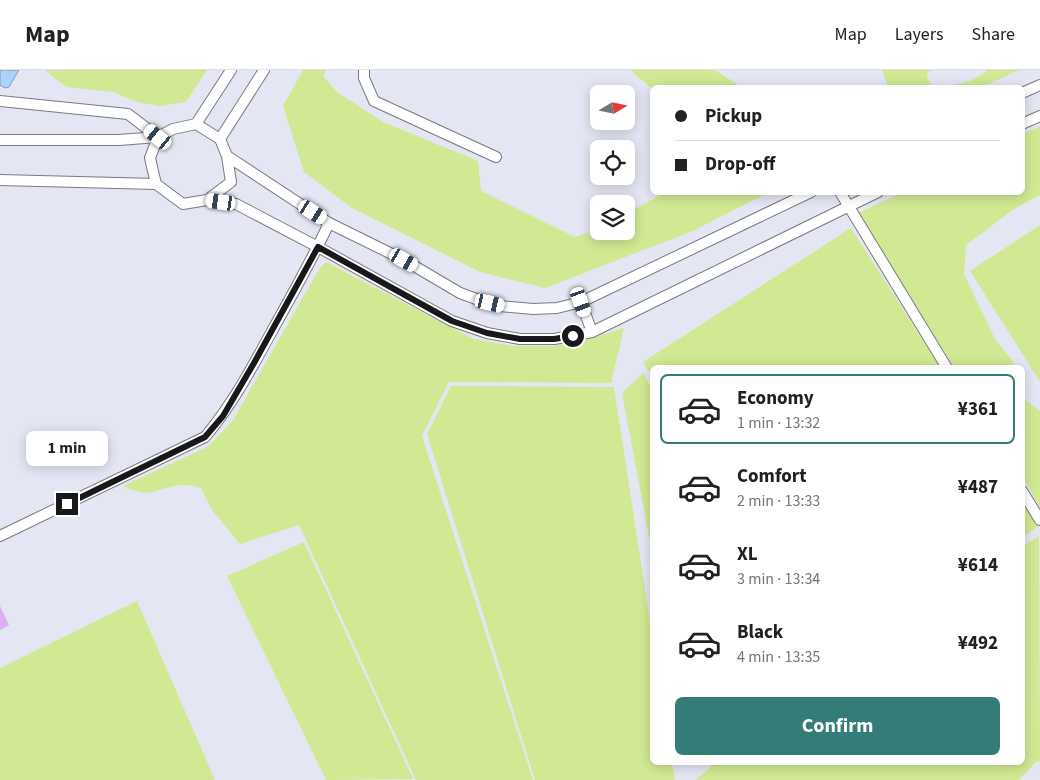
<!DOCTYPE html>
<meta charset="utf-8">
<style>
body{margin:0;font-family:"Source Sans 3",sans-serif;background:#f2f2f2;color:#202124;height:100vh;display:flex;flex-direction:column;font-size:19px;white-space:nowrap}
*{box-sizing:border-box;margin:0}
p{font-size:16px;color:#757577}
.icon{flex:none;width:28px;height:28px;fill:none;stroke:currentColor;stroke-width:2;stroke-linecap:round;stroke-linejoin:round}
.map{position:relative;flex:1;overflow:hidden}
.drawer{position:absolute;left:650px;top:295px;width:375px;height:400px;display:flex;flex-direction:column;background:#fff;border-radius:8px;box-shadow:0 2px 12px #0003}
.drawer>*{flex:none}
.guide{position:absolute;left:650px;top:15px;width:375px;height:110px;border-radius:8px;box-shadow:0 2px 12px #0003;display:grid;align-content:center;height:110px;padding:0 25px;background:#fff}
.needle{width:32px;rotate:80deg}
.buttons{position:absolute;left:590px;top:15px;display:grid;gap:10px}
.buttons a{display:grid;place-items:center;width:45px;height:45px;border-radius:8px;background:#fff;box-shadow:0 2px 12px #0003;font-size:25px}
.end{position:absolute;width:22px;height:22px;margin:-11px;border:6px solid #18181a;background:#fff;box-shadow:0 0 0 2px #fff}
.from{border-radius:50%}
.bubble{position:absolute;height:35px;border-radius:8px;background:#fff;box-shadow:0 2px 12px #0003;font-size:16px;font-weight:700;line-height:35px;text-align:center}
.car{position:absolute;width:15px;height:30px;margin:-15px -8px;border-radius:6px;box-shadow:0 0 4px 1px #0007;background:linear-gradient(#fff 24%,#345 0 40%,#fff 0 76%,#345 0 86%,#fff 0)}
.guide b{display:flex;align-items:center;gap:18px;height:48px;font-size:19px}
.guide b+b{border-top:1px solid #e0e0e0}
.guide i{width:12px;height:12px;background:#202124}
ul{padding:9px 0 0;list-style:none}
li{display:flex;align-items:center;gap:15px;height:70px;margin:0 10px 8px;padding:0 15px;border:2px solid transparent;border-radius:8px}
li div{flex:1}
li b{display:block;font-size:19px}
li em{font-style:normal;font-weight:700}
li.active{border-color:#347c78}
li>.icon{width:45px;height:45px;stroke-width:1.5}
.action{display:flex;gap:10px;margin-top:auto;padding:10px 25px}
.action a{flex:1;height:58px;border-radius:8px;background:#347c78;color:#fff;font-size:20px;font-weight:700;line-height:58px;text-align:center}
header{display:flex;align-items:center;gap:30px;box-sizing:border-box;height:70px;padding:0 25px;background:#fff;border-bottom:1px solid #e0e0e0}
header strong{font-size:24px}
nav{display:flex;gap:28px;margin-inline-start:auto;font-size:18px}
.map>svg:first-child{display:block}
.built{fill:#e4e7f3;fill-rule:evenodd}
.green{fill:#d1e992}
.water{fill:#acd2f9;stroke:#809ab6}
.building{fill:#e0aef8}
.lines{fill:none;stroke-linecap:round;stroke-linejoin:round}
.service-casing{stroke:#797a7f;stroke-width:12}
.service{stroke:#fff;stroke-width:10}
.route{stroke:#18181a;stroke-width:6}
</style>
<header>
<strong>Map</strong>
<nav><a>Map</a><a>Layers</a><a>Share</a></nav>
</header>
<div class="map">
<svg width="1040" height="710" viewBox="0 0 1040 710">
<rect width="100%" height="100%" fill="#f7f8fe"/>
<path class="built" d="M0 0H1040V710H0ZM652 18H1022V122H652ZM599 24H626V51H599ZM599 79H626V106H599ZM599 134H626V161H599ZM652 298H1022V692H652Z"/>
<path class="green" d="M45 0H207L186 32 160 36 136 32 113 22 66 17Z
M303 0H326L323 6 337 22 383 52 478 91 481 121 575 167 599 159V161H626V144L664 123H767L693 161 545 218 480 202 352 138 304 102 283 36Z
M630 0H715L740 16 776 17 652 19Z
M882 0H932L928 2 927 8 933 17H888Z
M986 0H1019L982 17H945L970 11 986 2Z
M1040 56V125L1014 139 966 175 964 204 995 269 1012 290 1014 297H954L858 143 901 123 1022 122 1023 64Z
M1040 155V312L970 201Z
M851 158 940 297 652 298V307L643 292Z
M326 192 474 269 513 276H553L589 269 624 258 611 313 449 312 422 366 533 710H416L299 455 240 474 212 440 201 418C195 417 187 414 181 415 155 418 151 430 123 416L207 377 232 352 319 199Z
M643 303 652 319V483L622 323Z
M451 316 614 317 652 565V692L672 693 675 710H535L427 364Z
M1022 321 1026 330 1040 341V437L1023 408Z
M1022 428 1040 455 1023 467H1022Z
M1039 466 1040 691 1036 692 1019 710H695L710 698V693L1022 692 1023 476Z
M304 472 413 709 326 710 227 506Z
M137 531 215 710H0V598Z"/>
<path class="water" d="M0 0H19L9 17 5 18 0 15Z"/>
<path class="building" d="M0 536 9 555 0 560Z"/>
<g class="lines">
<defs>
<path id="service" d="M364 0V8L374 31 496 87
M1022 23 1040 15
M0 31 128 44 158 67 150 88 156 114
M196 54 231 0
M1022 54 1040 46
M220 69 264 0
M0 70H119L158 67 173 59 196 54 220 69 227 86 329 153 404 190 460 223 479 230 500 236 533 239 557 238 581 232 811 122
M0 110 156 114 183 134 207 130 236 134 318 177 452 251 487 263 520 269H554L592 262 878 122
M840 122 947 298
M207 130 231 112 227 86
M581 232 592 262
M1022 421 1040 450
M0 466 205 367C232 335 252 298 272 261 292 225 312 190 329 153"/>
</defs>
<use href="#service" class="service-casing"/>
<use href="#service" class="service"/>
</g>
<g class="lines">
<path class="route" d="M67 434 205 367 223 346 254 293 318 177 452 251 487 263 520 269H554L573 266"/>
</g>
</svg>
<div class="buttons">
<a><svg class="needle" viewBox="-14 -14 28 28"><path d="M0-13l5 13h-10z" fill="#e53935"/><path d="M0 13l5-13h-10z" fill="#757577"/></svg></a>
<a><svg class="icon" aria-label="locate" viewBox="0 0 24 24"><circle cx="12" cy="12" r="6"/><path d="M12 2v4M12 18v4M2 12h4M18 12h4"/></svg></a>
<a><svg class="icon" aria-label="layers" viewBox="0 0 24 24"><path d="M12 4l9 5-9 5-9-5zM3 14l9 5 9-5"/></svg></a>
</div>
<i class="end from" style="left:573px;top:266px"></i>
<i class="end" style="left:67px;top:434px"></i>
<div class="bubble" style="left:26px;top:361px;width:82px">1 min</div>
<i class="car" style="left:158px;top:67px;rotate:309deg"></i>
<i class="car" style="left:221px;top:132px;rotate:278deg"></i>
<i class="car" style="left:313px;top:142px;rotate:123deg"></i>
<i class="car" style="left:404px;top:190px;rotate:120deg"></i>
<i class="car" style="left:581px;top:232px;rotate:160deg"></i>
<i class="car" style="left:490px;top:233px;rotate:103deg"></i>
<div class="guide">
<b><i class="from"></i>Pickup</b>
<b><i></i>Drop-off</b>
</div>
<section class="drawer">
<ul>
<li class="active"><svg class="icon" aria-label="car" viewBox="0 0 24 24"><path d="M5 17H2v-5l4-1 3-4h7l3 4 3 1v5h-3M9 17h6M6 11h13"/><circle cx="7" cy="17" r="2"/><circle cx="17" cy="17" r="2"/></svg><div><b>Economy</b><p>1 min · 13:32</p></div><em>¥361</em></li>
<li><svg class="icon" aria-label="car" viewBox="0 0 24 24"><path d="M5 17H2v-5l4-1 3-4h7l3 4 3 1v5h-3M9 17h6M6 11h13"/><circle cx="7" cy="17" r="2"/><circle cx="17" cy="17" r="2"/></svg><div><b>Comfort</b><p>2 min · 13:33</p></div><em>¥487</em></li>
<li><svg class="icon" aria-label="car" viewBox="0 0 24 24"><path d="M5 17H2v-5l4-1 3-4h7l3 4 3 1v5h-3M9 17h6M6 11h13"/><circle cx="7" cy="17" r="2"/><circle cx="17" cy="17" r="2"/></svg><div><b>XL</b><p>3 min · 13:34</p></div><em>¥614</em></li>
<li><svg class="icon" aria-label="car" viewBox="0 0 24 24"><path d="M5 17H2v-5l4-1 3-4h7l3 4 3 1v5h-3M9 17h6M6 11h13"/><circle cx="7" cy="17" r="2"/><circle cx="17" cy="17" r="2"/></svg><div><b>Black</b><p>4 min · 13:35</p></div><em>¥492</em></li>
</ul>
<div class="action"><a>Confirm</a></div>
</section>
</div>
